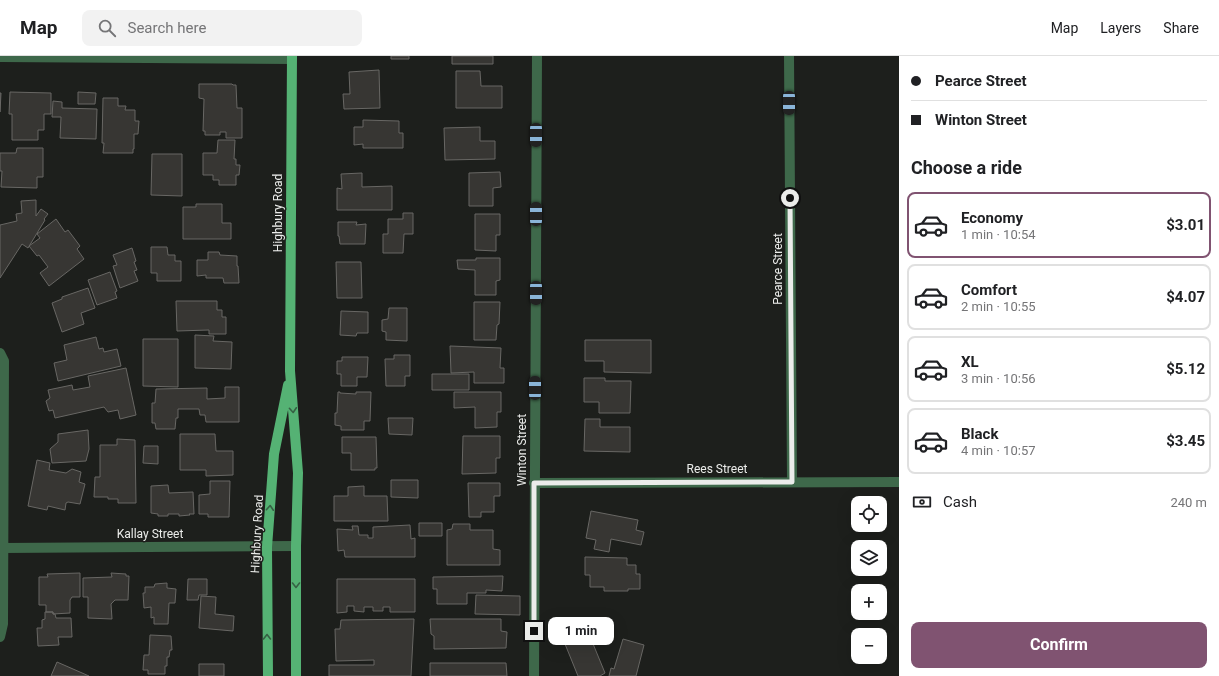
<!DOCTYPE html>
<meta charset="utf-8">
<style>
body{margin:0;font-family:Roboto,sans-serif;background:#f2f2f2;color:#202124;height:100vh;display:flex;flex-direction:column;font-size:15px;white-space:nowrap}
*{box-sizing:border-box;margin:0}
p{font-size:13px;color:#757577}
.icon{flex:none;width:22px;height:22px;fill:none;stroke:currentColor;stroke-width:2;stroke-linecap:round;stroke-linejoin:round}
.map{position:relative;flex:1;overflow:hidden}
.side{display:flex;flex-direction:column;background:#fff;width:320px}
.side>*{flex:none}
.hud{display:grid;align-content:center;height:88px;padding:0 12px;background:#fff}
.fabs{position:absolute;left:851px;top:440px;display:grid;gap:8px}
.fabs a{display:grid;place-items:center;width:36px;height:36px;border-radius:8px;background:#fff;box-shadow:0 4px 16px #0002;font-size:20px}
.end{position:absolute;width:18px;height:18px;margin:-9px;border:5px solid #ebecea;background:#111;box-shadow:0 0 0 2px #111}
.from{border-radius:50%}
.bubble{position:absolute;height:28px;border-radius:8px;background:#fff;box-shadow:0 4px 16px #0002;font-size:13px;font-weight:700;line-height:28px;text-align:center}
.car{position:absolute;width:12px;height:24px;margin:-12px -6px;border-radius:5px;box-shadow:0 0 3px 1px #0007;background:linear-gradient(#222 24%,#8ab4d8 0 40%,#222 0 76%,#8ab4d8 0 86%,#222 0)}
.hud b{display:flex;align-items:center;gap:14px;height:38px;font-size:15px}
.hud b+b{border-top:1px solid #e0e0e0}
.hud i{width:10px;height:10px;background:#202124}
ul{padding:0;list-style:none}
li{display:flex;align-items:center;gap:12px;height:66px;margin:0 8px 6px;padding:0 4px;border:2px solid #e0e0e0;border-radius:8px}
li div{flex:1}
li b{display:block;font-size:15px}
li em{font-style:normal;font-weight:700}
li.current{border-color:#805371}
li>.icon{width:36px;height:36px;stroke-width:1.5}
h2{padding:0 12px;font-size:18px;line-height:48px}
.pay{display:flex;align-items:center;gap:10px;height:44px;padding:0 12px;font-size:15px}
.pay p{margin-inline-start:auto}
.action{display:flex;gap:8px;margin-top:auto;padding:8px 12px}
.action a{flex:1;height:46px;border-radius:8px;background:#805371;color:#fff;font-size:16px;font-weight:700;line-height:46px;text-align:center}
header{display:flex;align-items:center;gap:24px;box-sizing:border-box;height:56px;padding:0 20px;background:#fff;border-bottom:1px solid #e0e0e0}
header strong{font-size:19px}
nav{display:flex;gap:22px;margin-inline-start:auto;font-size:14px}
.search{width:280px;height:36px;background:#f2f2f2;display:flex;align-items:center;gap:10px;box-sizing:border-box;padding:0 14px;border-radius:8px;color:#757577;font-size:15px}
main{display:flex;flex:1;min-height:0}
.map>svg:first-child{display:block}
.building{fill:#373633;stroke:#686764}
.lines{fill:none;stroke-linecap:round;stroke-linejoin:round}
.street{stroke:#3e684a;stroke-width:10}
.primary{stroke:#55b274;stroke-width:10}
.oneway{stroke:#366144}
.route{stroke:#ebecea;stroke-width:5}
.labels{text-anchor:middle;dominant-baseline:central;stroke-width:3;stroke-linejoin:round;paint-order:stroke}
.street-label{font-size:12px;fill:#ebecea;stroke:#1d1f1c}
</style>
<header>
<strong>Map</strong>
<div class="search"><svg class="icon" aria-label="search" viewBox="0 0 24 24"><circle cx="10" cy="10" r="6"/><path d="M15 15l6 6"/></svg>Search here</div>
<nav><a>Map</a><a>Layers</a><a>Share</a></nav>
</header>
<main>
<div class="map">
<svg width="899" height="620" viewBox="0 0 899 620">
<rect width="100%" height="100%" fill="#1d1f1c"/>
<path class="building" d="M391 0H409V3H391Z
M452 0H493V8H452Z
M379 14 380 52 344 53 343 38H350L349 16Z
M456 15H480L481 30H502V52H456Z
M199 28H232L233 29H236L237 52H242V82H226V76H220V79H205V75H203L204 43 199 42Z
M10 36 51 37V58H44V74H38V84H12V58H9Z
M78 36 96 37 95 48H78Z
M0 37H1L0 56Z
M103 42H118V50H126L125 54H135V65H139L138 78H134V93H133V97H103L104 87H102Z
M53 45 62 46V52L97 53 96 83 60 82 61 61H52Z
M363 64 399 65V77H403V92H363V88L354 89V71H363Z
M480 71V85H495V103L445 104 444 72Z
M218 84H235L234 103H236V109H240L239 119H236V129H219V124H213V119H203V97H217Z
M17 92H43V121H37V132L1 131 2 115H0V97H16Z
M152 98H182V140L151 139Z
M500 116 501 131 493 132V150H469V117Z
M362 117V131L392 130V154H337V132L342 133 341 118Z
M36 144V160L41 153 48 158 44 163 45 164 28 192 22 188 0 222V169L17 165 16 158 22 157 21 145Z
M196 148H222V167H231V183H183V151H196Z
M403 157H413V178H404L403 197H383V178H388V163H403Z
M475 158H500V179H496V195L475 194Z
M56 163 65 176 68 174 80 190 77 193 84 203 49 230 40 217 48 211 39 199 37 200 29 190 40 182 37 178Z
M338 166H357L356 169 366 168 365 188H340L339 180H338Z
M151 191H167L168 199H175V205H181V225H157V217H151Z
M132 192 136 205 134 206 137 214 134 215 138 225 120 232 113 210 117 209 113 199Z
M208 196H219L220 199 237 200V210H238L239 227H224L223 222H206V219L197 220V204H208Z
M476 202H500V224L496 225V239H475V214L458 213 457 204H476Z
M336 206H361L362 242H337Z
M110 216 117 235 115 236 117 242 97 249 88 224Z
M88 232 95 252 81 257 84 268 62 276 52 247 62 243V241Z
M176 245H217V254H222V261H226V278H209V274L177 275Z
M474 246H500L499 268 497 269 496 284H474Z
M389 252H407V285L386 284V276L382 275V264L388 263Z
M341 255 368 256V277H357L356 280 340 279Z
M195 279 214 280 213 285 232 286 231 313 195 312Z
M96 281 99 293 103 292 104 296 117 293 121 310 58 325 54 307 67 304 64 289Z
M143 283H178V331L143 330Z
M585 284H651V317L604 316V305H585Z
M450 290 501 292 500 312H504V327H474V316L451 317Z
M394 299H410V320H405V330H386L385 303H394Z
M342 301H368L367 321H357V330H341V318H337V305H342Z
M126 312 136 359 120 363 118 354 108 356 104 351 55 362 53 354 49 355 46 345 50 342 48 334 72 329 73 334 90 331 88 320Z
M432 318H469V334H432Z
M584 322H605V325H631L630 357H599V346H584Z
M225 331H239V366H206L205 359H200L199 353H178V362H176L175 373H156L155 367H152V347H155L156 333 207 332V343L225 342Z
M338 336H340V337L356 338V336H371L370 365H364V374H341V370L335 369V357H337Z
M454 336H501V356H497V371L475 372V351L454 352Z
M388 362H413L412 379 389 378Z
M585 363H600V371H630V396L584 395Z
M88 374 89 393 86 405 52 407 50 393 58 386V378Z
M180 378H215L216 395H233V419L206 420V414H180Z
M463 380H500V402H496V417L462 418Z
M342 381H376L377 412H375V414H351V397H342Z
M117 383 135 384 136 447H118V443H108V441H94L95 421H100V389H117Z
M144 390H158V408L143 407Z
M37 404 50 407 49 414 66 417 72 413 81 416 79 426 85 428 80 448 68 446 66 447 65 454 48 450 47 454 28 450Z
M391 424H418V442L391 441Z
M210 425H230L229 461H208V458H199V439L210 438Z
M468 427H500V440H494V456H481V461H469Z
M168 429 169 437 193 436 194 458H189L190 459 179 460V458H168V460H158V458L151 457V430Z
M364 430V440H387L388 465H334V440H348V431Z
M591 455 638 464 636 474 644 476 641 489 611 483 609 496 594 493 596 484 586 482Z
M419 467H442V480H419Z
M453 468H470V474H493V493L500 494V509H447V474L452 473Z
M410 469 411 483 415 482V501H345L344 494 338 495 337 473 353 474 352 470H358L359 479H368V482H373V471Z
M585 501 627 502V509H636V518H640V533H628V535H604V531H590V519H585Z
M80 517V541H72L70 544V557L53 558V556H46V549H39V521H48L47 518Z
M111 517 126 518V520H129L128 544H115L111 548 112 563 88 562V541H83V522L112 521Z
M503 520 502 535 486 534V537H467V548H437V533H433V521Z
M188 523H207V539H199L198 544H187Z
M337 523H415V556H390V551H383V555H373V551H364V556L354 555V550H347V556L337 557Z
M167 527V532L176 533 175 547H169L168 568H154V561L151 562V551L144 552 143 537H145V531H154L155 528Z
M476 539 520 540V559L475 558Z
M201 540 216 541 215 558 234 560 233 575 199 572Z
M45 556H53V558H55L56 562H71L72 581H58L59 589 38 590 37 572H42V564L45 563Z
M414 563 411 620H329V609H374V604L336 605 335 573H340L341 564Z
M430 563H501V575L507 576 506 592 434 593V580L431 578Z
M589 578 605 617 600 620H578L565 588Z
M150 579 171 580 172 594H170L169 601H167V610H165V618H148V614H143L144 599H149Z
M623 583 644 589 636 620H609L611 612 614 613Z
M57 606 89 620H51Z
M430 607H506L507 620H430Z
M199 608H224V620H199Z"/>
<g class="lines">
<path class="street" d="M789 0 792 426
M0 1 292 3
M0 297 4 305 3 568 0 581
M534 427 899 426
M3 492 296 490
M534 620 537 0"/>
<path class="primary" d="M292 0 290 315 298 417 296 490V620
M268 620 267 491 274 398 288 329"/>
</g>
<defs><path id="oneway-chevron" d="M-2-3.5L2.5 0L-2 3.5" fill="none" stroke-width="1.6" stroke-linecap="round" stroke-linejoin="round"/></defs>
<g class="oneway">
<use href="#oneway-chevron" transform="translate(293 354) rotate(86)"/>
<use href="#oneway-chevron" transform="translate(270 452) rotate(-86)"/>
<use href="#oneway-chevron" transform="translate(296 529) rotate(90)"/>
<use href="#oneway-chevron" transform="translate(267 581) rotate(-90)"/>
</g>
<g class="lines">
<path class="route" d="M534 575V427L792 426 790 142"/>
</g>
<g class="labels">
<g class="street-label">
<text transform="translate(278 157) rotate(-90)">Highbury Road</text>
<text transform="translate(778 213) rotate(-90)">Pearce Street</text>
<text transform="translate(522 394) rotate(-90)">Winton Street</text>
<text x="717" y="413">Rees Street</text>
<text x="150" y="478">Kallay Street</text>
<text transform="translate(257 478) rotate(-87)">Highbury Road</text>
</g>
</g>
</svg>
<div class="fabs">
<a><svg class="icon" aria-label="locate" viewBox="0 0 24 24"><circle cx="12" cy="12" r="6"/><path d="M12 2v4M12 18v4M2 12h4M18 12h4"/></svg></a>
<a><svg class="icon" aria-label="layers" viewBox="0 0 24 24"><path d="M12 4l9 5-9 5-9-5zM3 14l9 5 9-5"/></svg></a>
<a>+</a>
<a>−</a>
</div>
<i class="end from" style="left:790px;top:142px"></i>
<i class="end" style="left:534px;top:575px"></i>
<div class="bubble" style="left:548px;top:561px;width:66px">1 min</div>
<i class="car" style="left:789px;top:47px;rotate:180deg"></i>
<i class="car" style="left:536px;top:79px;rotate:180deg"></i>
<i class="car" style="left:536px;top:158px;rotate:0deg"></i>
<i class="car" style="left:536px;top:237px;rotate:180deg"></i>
<i class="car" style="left:535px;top:332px;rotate:0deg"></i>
</div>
<section class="side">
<div class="hud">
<b><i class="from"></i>Pearce Street</b>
<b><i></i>Winton Street</b>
</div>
<h2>Choose a ride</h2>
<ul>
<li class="current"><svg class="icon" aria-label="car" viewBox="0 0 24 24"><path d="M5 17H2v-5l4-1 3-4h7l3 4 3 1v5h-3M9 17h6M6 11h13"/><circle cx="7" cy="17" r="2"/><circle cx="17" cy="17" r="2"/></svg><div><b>Economy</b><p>1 min · 10:54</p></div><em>$3.01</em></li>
<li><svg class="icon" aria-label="car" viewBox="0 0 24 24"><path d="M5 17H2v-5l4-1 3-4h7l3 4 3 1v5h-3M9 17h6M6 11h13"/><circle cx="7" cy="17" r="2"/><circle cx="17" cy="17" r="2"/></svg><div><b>Comfort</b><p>2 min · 10:55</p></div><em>$4.07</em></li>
<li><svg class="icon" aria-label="car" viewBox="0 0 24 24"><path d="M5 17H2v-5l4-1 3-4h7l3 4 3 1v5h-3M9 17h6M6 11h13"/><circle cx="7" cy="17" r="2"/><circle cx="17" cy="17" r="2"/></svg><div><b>XL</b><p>3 min · 10:56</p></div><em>$5.12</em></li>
<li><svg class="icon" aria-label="car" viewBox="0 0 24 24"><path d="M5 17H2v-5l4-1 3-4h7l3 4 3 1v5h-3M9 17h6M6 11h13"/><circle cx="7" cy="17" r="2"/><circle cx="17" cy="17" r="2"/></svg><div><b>Black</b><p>4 min · 10:57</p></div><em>$3.45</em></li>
</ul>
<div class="pay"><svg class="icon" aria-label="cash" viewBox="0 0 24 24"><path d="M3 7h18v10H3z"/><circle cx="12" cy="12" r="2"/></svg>Cash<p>240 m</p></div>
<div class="action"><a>Confirm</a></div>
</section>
</main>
